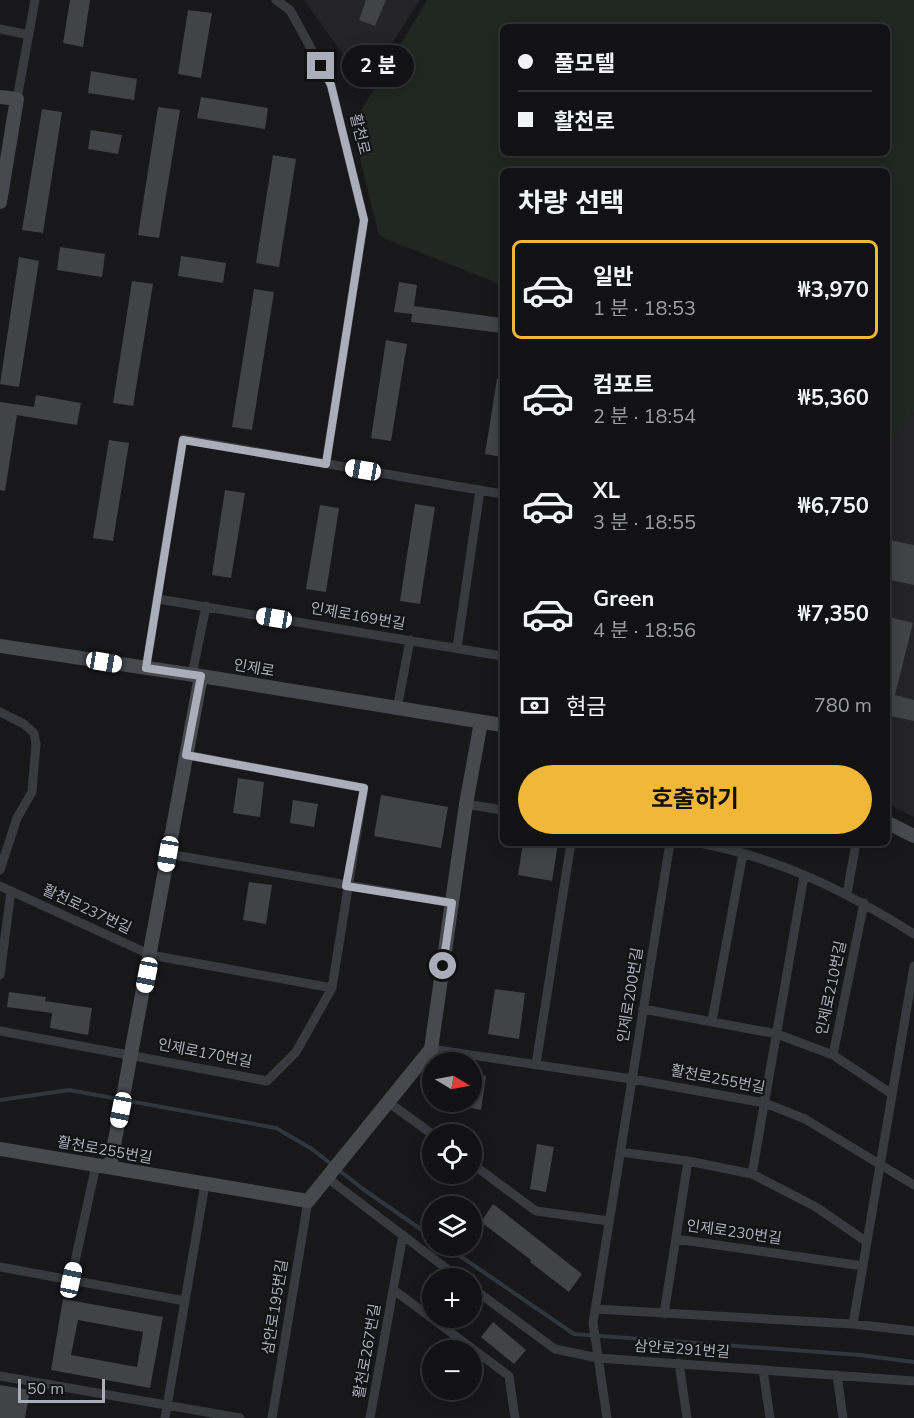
<!DOCTYPE html>
<html lang="ko">
<meta charset="utf-8">
<style>
body{margin:0;font-family:"Nunito Sans","Noto Sans KR",sans-serif;background:#1f2022;color:#f1f3f6;height:100vh;display:flex;flex-direction:column;font-size:22px;white-space:nowrap}
*{box-sizing:border-box;margin:0}
p{font-size:20px;color:#9c9ea0}
.icon{flex:none;width:33px;height:33px;fill:none;stroke:currentColor;stroke-width:2;stroke-linecap:round;stroke-linejoin:round}
.map{position:relative;flex:1;overflow:hidden}
.details{position:absolute;left:500px;top:168px;width:390px;height:678px;display:flex;flex-direction:column;background:#121214;border-radius:9px;box-shadow:0 3px 15px #0003,0 0 0 2px #313234}
.details>*{flex:none}
.guide{position:absolute;left:500px;top:24px;width:390px;height:132px;border-radius:9px;box-shadow:0 3px 15px #0003,0 0 0 2px #313234;display:grid;align-content:center;height:132px;padding:0 18px;background:#121214}
.needle{width:39px;rotate:100deg}
.fabs{position:absolute;left:422px;top:1052px;display:grid;gap:12px}
.fabs a{display:grid;place-items:center;width:60px;height:60px;border-radius:50%;background:#121214;box-shadow:0 3px 15px #0003,0 0 0 2px #313234;font-size:30px}
.scale{position:absolute;left:18px;bottom:15px;width:87px;box-sizing:border-box;padding-left:6px;border:3px solid #aaaeba;border-top:0;font-size:16px;line-height:21px;white-space:nowrap;color:#aaaeba;-webkit-text-stroke:4px #131315;paint-order:stroke}
.end{position:absolute;width:27px;height:27px;margin:-14px;border:8px solid #aaaeba;background:#111;box-shadow:0 0 0 3px #111}
.from{border-radius:50%}
.bubble{position:absolute;height:42px;border-radius:21px;background:#121214;box-shadow:0 3px 15px #0003,0 0 0 2px #313234;font-size:20px;font-weight:700;line-height:42px;text-align:center}
.car{position:absolute;width:18px;height:36px;margin:-18px -9px;border-radius:8px;box-shadow:0 0 4px 2px #0007;background:linear-gradient(#fff 24%,#345 0 40%,#fff 0 76%,#345 0 86%,#fff 0)}
.guide b{display:flex;align-items:center;gap:21px;height:57px;font-size:22px}
.guide b+b{border-top:2px solid #313234}
.guide i{width:15px;height:15px;background:#f1f3f6}
ul{padding:0;list-style:none}
li{display:flex;align-items:center;gap:18px;height:99px;margin:0 12px 9px;padding:0 6px;border:3px solid transparent;border-radius:9px}
li div{flex:1}
li b{display:block;font-size:22px}
li em{font-style:normal;font-weight:700}
li.selected{border-color:#f1b738}
li>.icon{width:54px;height:54px;stroke-width:1.5}
h2{padding:0 18px;font-size:27px;line-height:72px}
.pay{display:flex;align-items:center;gap:15px;height:66px;padding:0 18px;font-size:22px}
.pay p{margin-inline-start:auto}
.action{display:flex;gap:12px;margin-top:auto;padding:12px 18px}
.action a{flex:1;height:69px;border-radius:36px;background:#f1b738;color:#111;font-size:24px;font-weight:700;line-height:69px;text-align:center}
.map>svg:first-child{display:block}
.built{fill:#242427}
.green{fill:#202821;fill-rule:evenodd}
.lines{fill:none;stroke-linecap:round;stroke-linejoin:round}
.stream{stroke:#2e363e;stroke-width:4}
.building{fill:#424347;fill-rule:evenodd}
.street{stroke:#393a3f;stroke-width:9}
.secondary{stroke:#47494f;stroke-width:14}
.route{stroke:#aaaeba;stroke-width:8}
.labels{text-anchor:middle;dominant-baseline:central;stroke-width:4.5;stroke-linejoin:round;paint-order:stroke}
.street-label{font-size:15px;fill:#aaaeba;stroke:#131315}
</style>
<div class="map">
<svg width="914" height="1418" viewBox="0 0 914 1418">
<rect width="100%" height="100%" fill="#18181a"/>
<path class="built" d="M304 0H420L365 85Z
M914 412V817L887 804 886 446Z"/>
<path class="green" d="M427 0H914V412L887 446 886 171H502V285L379 236 352 126ZM502 27H886V153H502Z"/>
<g class="lines">
<path class="stream" d="M0 1100 69 1090 276 1128 312 1149 363 1189 432 1237
M444 1245 574 1334 860 1355 914 1362"/>
</g>
<path class="building" d="M70 0H90L83 47 63 43Z
M366 0H386L375 26 359 20Z
M188 10 212 13 201 78 178 74Z
M91 71 137 79 134 100 88 93Z
M201 97 268 108 265 129 197 118Z
M158 107 180 110 159 238 138 235Z
M42 109 62 112 43 233 22 230Z
M91 130 122 135 118 154 88 149Z
M273 155 296 159 279 267 256 263Z
M60 247 105 254 102 277 57 270Z
M181 256 226 263 223 283 178 276Z
M19 257 39 261 19 387 0 384Z
M132 281 153 284 133 406 113 403Z
M399 282 417 285 414 306 502 318V333L411 322 412 314 394 312Z
M254 289 274 292 252 430 232 427Z
M386 340 407 344 391 441 371 438Z
M497 379H502V457L485 454Z
M36 395 81 403 77 425 17 415 5 491 0 490V402L34 407Z
M109 440 129 443 113 541 93 538Z
M225 490 245 493 231 578 212 575Z
M415 504 435 507 420 604 400 601Z
M320 505 339 508 326 592 306 589Z
M890 540 914 545V585L886 579V558Z
M886 616 913 623 895 695 914 700V721L886 715Z
M238 778 264 782 260 817 233 813Z
M381 795 448 807 441 848 374 836Z
M293 800 318 804 314 827 290 823Z
M523 843H558L552 881 518 875Z
M249 882 272 885 266 924 243 920Z
M495 989 525 993 519 1039 488 1034Z
M9 992 46 997 45 1001 92 1008 88 1035 50 1028 52 1013 7 1007Z
M471 1074 486 1076 481 1110 471 1108Z
M537 1144 554 1147 546 1192 530 1189Z
M493 1204 582 1274 569 1292 530 1262 531 1260 481 1222Z
M63 1299 163 1317 150 1388 51 1370ZM78 1320 143 1332 137 1367 71 1355Z
M493 1322 526 1350 514 1364 481 1337Z
M0 1385 30 1390 25 1418H0Z"/>
<g class="lines">
<path class="street" d="M276 0 290 10 331 85 364 220 326 463
M0 29 29 35
M17 99 35 0
M158 599 502 656
M457 648 480 490
M146 668 183 439 502 494
M192 675 206 606
M397 709 410 640
M0 712 24 724 34 733 36 744 32 792 17 818 0 870
M466 804 502 810
M700 843C781 859 844 890 914 934
M168 854 452 903
M0 886 151 955 332 988
M847 894 856 843
M0 975 11 891
M643 1009 777 1034 833 1055 892 1094
M712 1021 743 853
M0 1031 267 1081 296 1052 332 988 364 788 187 755
M431 1049 632 1079 765 1103 805 1119 914 1185
M833 1055 864 903
M536 1064 571 843
M388 1102 432 1134
M620 1152 688 1161 752 1174 816 1207 867 1242
M471 1163 536 1211 609 1221
M752 1174 804 876
M326 1177 459 1278
M676 1239 863 1266
M0 1267 185 1301
M71 1280 96 1165
M471 1287 555 1349 598 1358 914 1381
M394 1290 509 1376 515 1418
M595 1309 853 1324 914 1331
M664 1314 688 1161
M853 1324 914 966
M679 1363 687 1418
M763 1370 770 1418
M837 1375 843 1418
M0 1376 240 1418
M165 1418 205 1184
M272 1418 308 1201
M370 1418 403 1235
M607 1418 593 1323 670 843"/>
<path class="secondary" d="M0 97 17 99 0 202
M0 646 201 676 502 725
M886 822 914 836
M0 1149 308 1201 431 1049 466 804 481 722
M110 1167 201 676"/>
</g>
<g class="lines">
<path class="route" d="M321 66 331 85 364 220 326 464 183 440 146 668 201 676 186 755 364 788 346 886 452 903 443 966"/>
</g>
<g class="labels">
<g class="street-label">
<text transform="translate(360 134) rotate(76)">활천로</text>
<text transform="translate(358 616) rotate(10)">인제로169번길</text>
<text transform="translate(254 668) rotate(10)">인제로</text>
<text transform="translate(87 909) rotate(25)">활천로237번길</text>
<text transform="translate(831 988) rotate(-78)">인제로210번길</text>
<text transform="translate(630 995) rotate(-81)">인제로200번길</text>
<text transform="translate(205 1053) rotate(11)">인제로170번길</text>
<text transform="translate(718 1079) rotate(11)">활천로255번길</text>
<text transform="translate(105 1150) rotate(10)">활천로255번길</text>
<text transform="translate(734 1232) rotate(8)">인제로230번길</text>
<text transform="translate(275 1307) rotate(-81)">삼안로195번길</text>
<text transform="translate(682 1349) rotate(4)">삼안로291번길</text>
<text transform="translate(367 1351) rotate(-80)">활천로267번길</text>
</g>
</g>
</svg>
<div class="fabs">
<a><svg class="needle" viewBox="-14 -14 28 28"><path d="M0-13l5 13h-10z" fill="#e53935"/><path d="M0 13l5-13h-10z" fill="#9c9ea0"/></svg></a>
<a><svg class="icon" aria-label="locate" viewBox="0 0 24 24"><circle cx="12" cy="12" r="6"/><path d="M12 2v4M12 18v4M2 12h4M18 12h4"/></svg></a>
<a><svg class="icon" aria-label="layers" viewBox="0 0 24 24"><path d="M12 4l9 5-9 5-9-5zM3 14l9 5 9-5"/></svg></a>
<a>+</a>
<a>−</a>
</div>
<div class="scale">50 m</div>
<i class="end from" style="left:443px;top:966px"></i>
<i class="end" style="left:321px;top:66px"></i>
<div class="bubble" style="left:342px;top:45px;width:72px">2 분</div>
<i class="car" style="left:363px;top:470px;rotate:280deg"></i>
<i class="car" style="left:274px;top:618px;rotate:279deg"></i>
<i class="car" style="left:104px;top:662px;rotate:99deg"></i>
<i class="car" style="left:168px;top:854px;rotate:190deg"></i>
<i class="car" style="left:147px;top:975px;rotate:191deg"></i>
<i class="car" style="left:121px;top:1110px;rotate:191deg"></i>
<i class="car" style="left:71px;top:1280px;rotate:12deg"></i>
<div class="guide">
<b><i class="from"></i>풀모텔</b>
<b><i></i>활천로</b>
</div>
<section class="details">
<h2>차량 선택</h2>
<ul>
<li class="selected"><svg class="icon" aria-label="car" viewBox="0 0 24 24"><path d="M5 17H2v-5l4-1 3-4h7l3 4 3 1v5h-3M9 17h6M6 11h13"/><circle cx="7" cy="17" r="2"/><circle cx="17" cy="17" r="2"/></svg><div><b>일반</b><p>1 분 · 18:53</p></div><em>₩3,970</em></li>
<li><svg class="icon" aria-label="car" viewBox="0 0 24 24"><path d="M5 17H2v-5l4-1 3-4h7l3 4 3 1v5h-3M9 17h6M6 11h13"/><circle cx="7" cy="17" r="2"/><circle cx="17" cy="17" r="2"/></svg><div><b>컴포트</b><p>2 분 · 18:54</p></div><em>₩5,360</em></li>
<li><svg class="icon" aria-label="car" viewBox="0 0 24 24"><path d="M5 17H2v-5l4-1 3-4h7l3 4 3 1v5h-3M9 17h6M6 11h13"/><circle cx="7" cy="17" r="2"/><circle cx="17" cy="17" r="2"/></svg><div><b>XL</b><p>3 분 · 18:55</p></div><em>₩6,750</em></li>
<li><svg class="icon" aria-label="car" viewBox="0 0 24 24"><path d="M5 17H2v-5l4-1 3-4h7l3 4 3 1v5h-3M9 17h6M6 11h13"/><circle cx="7" cy="17" r="2"/><circle cx="17" cy="17" r="2"/></svg><div><b>Green</b><p>4 분 · 18:56</p></div><em>₩7,350</em></li>
</ul>
<div class="pay"><svg class="icon" aria-label="cash" viewBox="0 0 24 24"><path d="M3 7h18v10H3z"/><circle cx="12" cy="12" r="2"/></svg>현금<p>780 m</p></div>
<div class="action"><a>호출하기</a></div>
</section>
</div>
